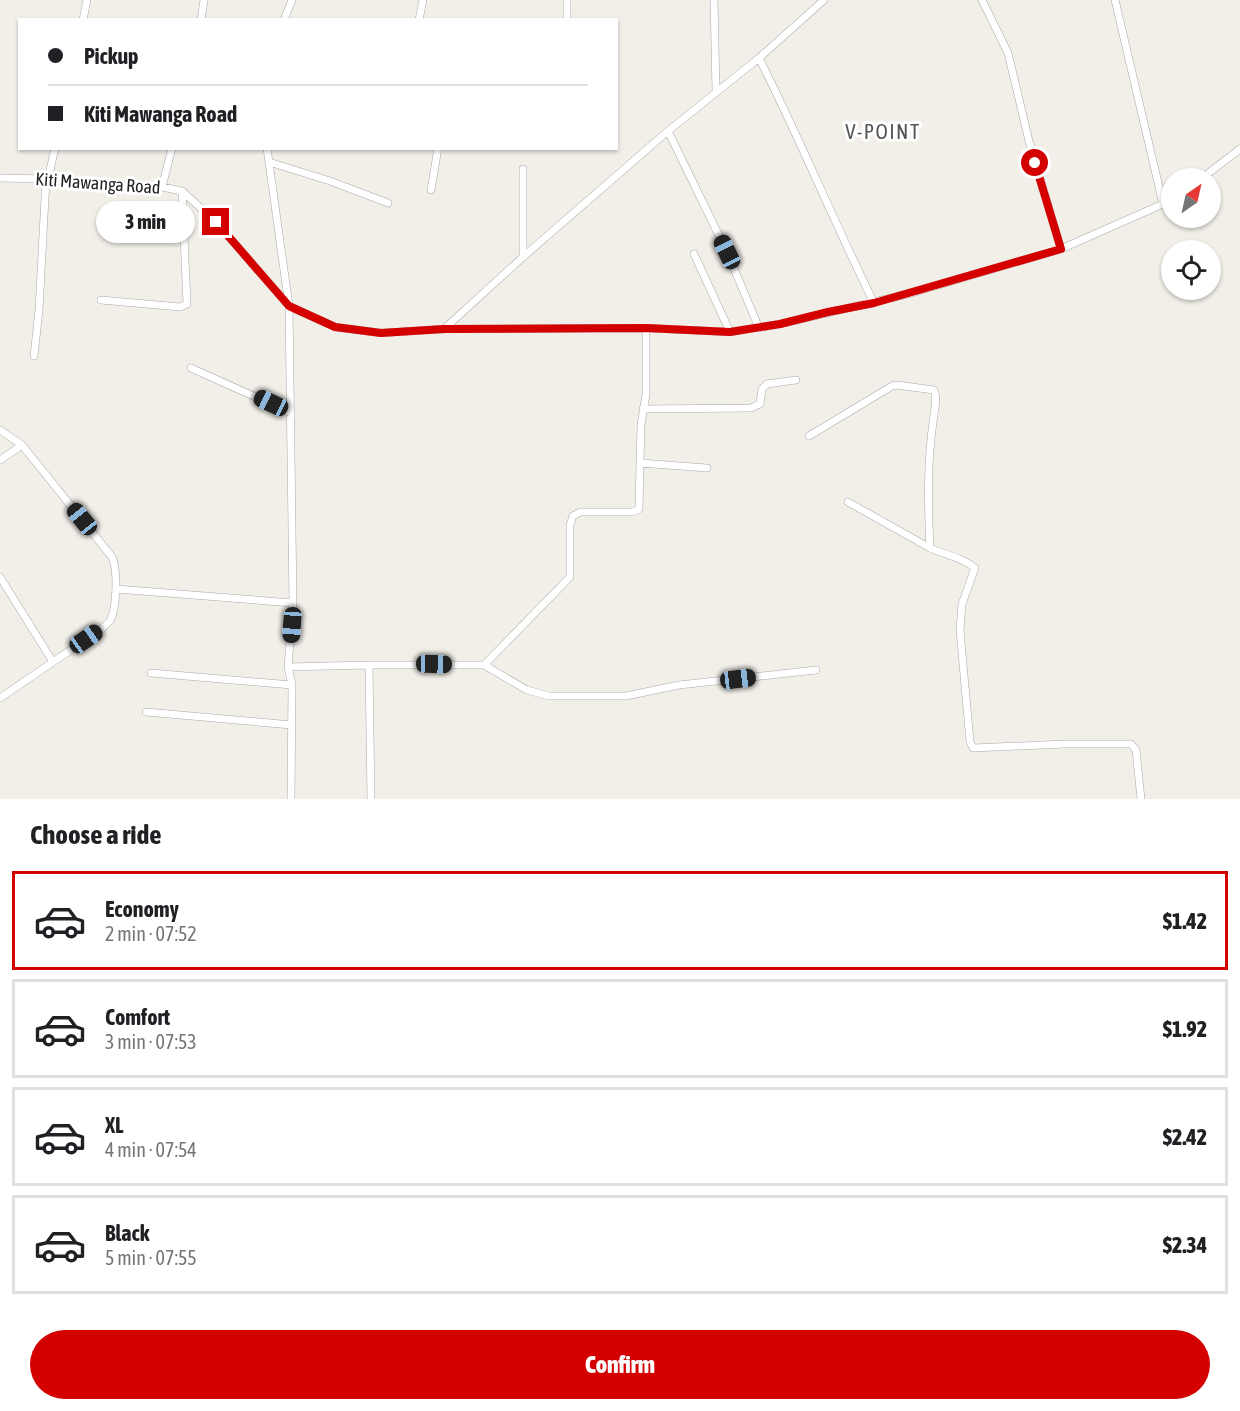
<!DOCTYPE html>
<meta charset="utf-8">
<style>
body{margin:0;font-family:"Asap Condensed",sans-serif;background:#f2f2f2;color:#202124;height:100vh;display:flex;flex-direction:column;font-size:22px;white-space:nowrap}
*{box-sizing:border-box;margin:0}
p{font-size:20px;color:#757577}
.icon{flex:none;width:33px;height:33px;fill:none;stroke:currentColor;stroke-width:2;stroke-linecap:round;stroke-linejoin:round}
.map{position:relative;height:799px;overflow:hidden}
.panel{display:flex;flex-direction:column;background:#fff;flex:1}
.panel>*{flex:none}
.top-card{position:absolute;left:18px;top:18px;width:600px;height:132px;border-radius:0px;box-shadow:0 2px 4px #0004;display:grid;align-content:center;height:132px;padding:0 30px;background:#fff}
.needle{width:39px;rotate:34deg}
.fabs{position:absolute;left:1161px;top:168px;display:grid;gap:12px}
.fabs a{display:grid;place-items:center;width:60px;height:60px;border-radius:50%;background:#fff;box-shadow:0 2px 4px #0004;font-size:30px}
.end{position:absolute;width:27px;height:27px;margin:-14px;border:8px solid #d40000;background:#fff;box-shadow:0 0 0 3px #fff}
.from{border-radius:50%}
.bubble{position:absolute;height:42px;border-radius:21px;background:#fff;box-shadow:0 2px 4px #0004;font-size:20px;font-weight:800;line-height:42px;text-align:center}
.car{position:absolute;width:18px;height:36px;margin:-18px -9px;border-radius:8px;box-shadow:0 0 4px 2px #0007;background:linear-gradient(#222 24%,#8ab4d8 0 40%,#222 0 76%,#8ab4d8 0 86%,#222 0)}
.top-card b{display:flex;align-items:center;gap:21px;height:57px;font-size:22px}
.top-card b+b{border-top:2px solid #e0e0e0}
.top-card i{width:15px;height:15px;background:#202124}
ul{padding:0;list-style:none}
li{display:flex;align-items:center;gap:18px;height:99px;margin:0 12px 9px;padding:0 18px;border:3px solid #e0e0e0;border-radius:0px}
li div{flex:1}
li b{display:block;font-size:22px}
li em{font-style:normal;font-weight:800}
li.active{border-color:#d40000}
li>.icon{width:54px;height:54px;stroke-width:1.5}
h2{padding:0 30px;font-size:27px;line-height:72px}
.button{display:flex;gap:12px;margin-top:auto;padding:12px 30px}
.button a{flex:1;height:69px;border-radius:36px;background:#d40000;color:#fff;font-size:24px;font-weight:800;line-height:69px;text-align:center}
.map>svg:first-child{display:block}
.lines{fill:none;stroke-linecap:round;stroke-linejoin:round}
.street-casing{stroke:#a9a9a9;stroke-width:8}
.street{stroke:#fff;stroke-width:7}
.route{stroke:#d40000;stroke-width:8}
.labels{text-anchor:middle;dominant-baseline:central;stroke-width:6;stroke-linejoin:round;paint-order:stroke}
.street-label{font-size:18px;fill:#222;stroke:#fff}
.quarter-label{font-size:21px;letter-spacing:1.5px;fill:#555;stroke:#fff}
</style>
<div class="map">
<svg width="1240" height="799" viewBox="0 0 1240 799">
<rect width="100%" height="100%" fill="#f2efe9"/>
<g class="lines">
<defs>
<path id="street" d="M567 0V20
M714 0 716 91
M982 0 1008 53 1029 141 1061 249
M1115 0 1163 204
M83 20 87 0
M201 20 204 0
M284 20 292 0
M419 20 423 0
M759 58C800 139 834 222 874 303
M668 131 727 252 759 328
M267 148 289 306 293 603 288 667 292 685 291 799
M269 162 330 181 388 203
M523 169V257
M0 178 48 179 162 187 182 191 216 222 289 306 335 327 381 333 444 329 646 328 730 332 780 324 912 293 1061 249 1172 200
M1202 178 1240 149
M48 179 55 148
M162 187 172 148
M431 190 438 148
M694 254 730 332
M101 300 180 307 187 304 182 191
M646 328V394L641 425 640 463 707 468
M444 329 523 257 668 131 759 58 824 0
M34 356 39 310 46 179
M191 368 291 413
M643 409 751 408 760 404 762 389 767 384 796 380
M0 430 22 445 112 557C118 570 117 608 110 621 109 622 103 627 103 628L0 698
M809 436 892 386 897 385 934 390C938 399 934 412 933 422 927 464 928 506 930 548
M0 460 22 445
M848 502 930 548C945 555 962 557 975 568L962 604 960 630 970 742 973 748 1065 744H1131L1136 750 1141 799
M0 577 53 662
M116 589 293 603
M369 665 371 799
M484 665 570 577V525L573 516 580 512H633L639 509 640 463
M288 667 369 665H484L527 690 549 696H626L679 685 816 670
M151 673 292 685
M146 712 292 725"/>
</defs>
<use href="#street" class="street-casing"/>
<use href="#street" class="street"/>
</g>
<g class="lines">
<path class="route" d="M216 222 289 306 335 327 381 333 444 329 646 328 730 332 780 324 828 312 874 303 1061 249 1035 163"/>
</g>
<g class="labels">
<g class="street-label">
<text transform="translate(98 183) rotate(4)">Kiti Mawanga Road</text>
</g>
<g class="quarter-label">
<text x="883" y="131">V-POINT</text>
</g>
</g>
</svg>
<div class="fabs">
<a><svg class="needle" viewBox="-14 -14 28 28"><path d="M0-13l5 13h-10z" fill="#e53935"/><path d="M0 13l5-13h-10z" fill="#757577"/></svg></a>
<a><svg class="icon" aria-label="locate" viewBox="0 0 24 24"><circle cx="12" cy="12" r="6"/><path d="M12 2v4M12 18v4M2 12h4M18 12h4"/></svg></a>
</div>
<i class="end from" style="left:1035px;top:163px"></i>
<i class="end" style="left:216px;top:222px"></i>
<div class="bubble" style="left:96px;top:201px;width:99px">3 min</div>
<i class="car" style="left:727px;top:252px;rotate:334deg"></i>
<i class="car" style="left:271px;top:403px;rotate:295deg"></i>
<i class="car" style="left:82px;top:519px;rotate:321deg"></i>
<i class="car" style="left:292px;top:625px;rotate:184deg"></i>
<i class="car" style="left:86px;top:639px;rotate:55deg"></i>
<i class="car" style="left:434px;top:664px;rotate:91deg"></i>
<i class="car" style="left:738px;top:679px;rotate:83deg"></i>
<div class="top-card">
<b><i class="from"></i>Pickup</b>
<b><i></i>Kiti Mawanga Road</b>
</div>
</div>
<section class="panel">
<h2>Choose a ride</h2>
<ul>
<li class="active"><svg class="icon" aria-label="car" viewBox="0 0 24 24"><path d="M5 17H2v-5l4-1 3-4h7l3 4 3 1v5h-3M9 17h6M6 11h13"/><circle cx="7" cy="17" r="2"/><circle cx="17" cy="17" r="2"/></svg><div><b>Economy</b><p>2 min · 07:52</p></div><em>$1.42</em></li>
<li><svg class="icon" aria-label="car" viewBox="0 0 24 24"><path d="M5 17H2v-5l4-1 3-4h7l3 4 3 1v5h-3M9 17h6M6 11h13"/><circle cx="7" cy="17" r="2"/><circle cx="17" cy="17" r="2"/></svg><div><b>Comfort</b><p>3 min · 07:53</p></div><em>$1.92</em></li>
<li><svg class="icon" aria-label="car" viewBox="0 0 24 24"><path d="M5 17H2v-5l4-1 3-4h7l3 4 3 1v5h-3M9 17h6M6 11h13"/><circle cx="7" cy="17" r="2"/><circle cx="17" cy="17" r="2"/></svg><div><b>XL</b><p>4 min · 07:54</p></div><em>$2.42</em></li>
<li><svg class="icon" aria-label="car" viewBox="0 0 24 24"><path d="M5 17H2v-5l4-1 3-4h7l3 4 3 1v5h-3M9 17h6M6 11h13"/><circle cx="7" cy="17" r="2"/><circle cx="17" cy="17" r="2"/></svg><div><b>Black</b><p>5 min · 07:55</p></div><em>$2.34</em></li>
</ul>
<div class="button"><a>Confirm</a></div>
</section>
